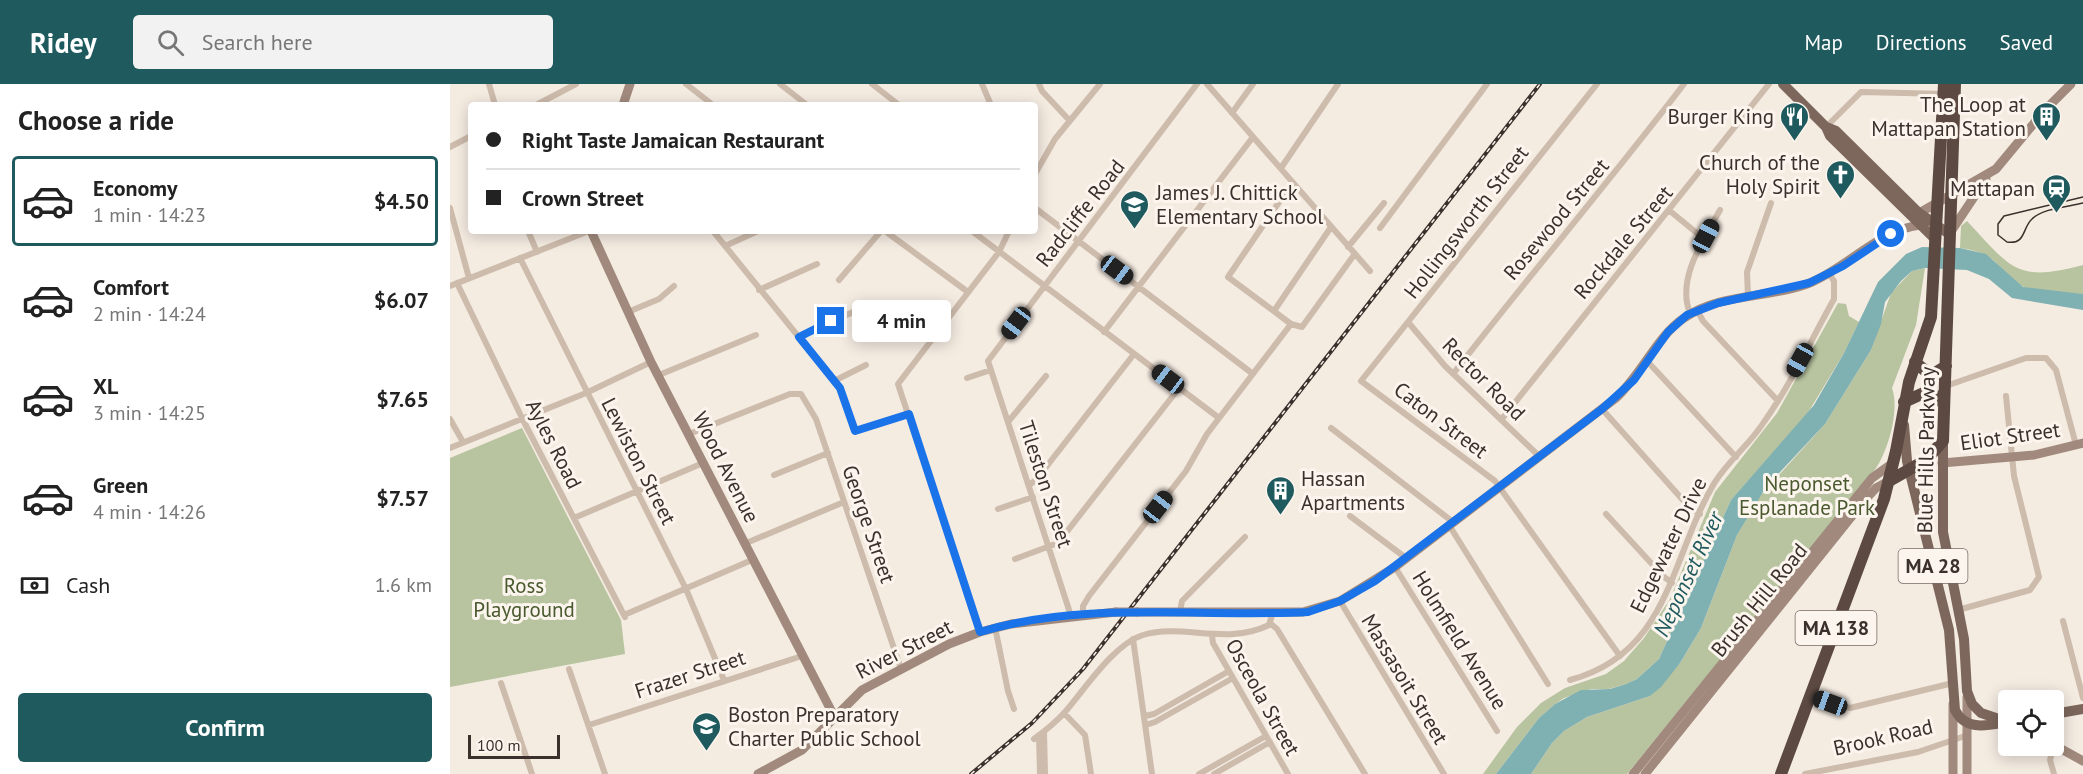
<!DOCTYPE html>
<meta charset="utf-8">
<style>
body{margin:0;font-family:"PT Sans",sans-serif;background:#f2f2f2;color:#222;height:100vh;display:flex;flex-direction:column;font-size:22px;white-space:nowrap}
*{box-sizing:border-box;margin:0}
p{font-size:20px;color:#767676}
.icon{flex:none;width:33px;height:33px;fill:none;stroke:currentColor;stroke-width:2;stroke-linecap:round;stroke-linejoin:round}
.map{position:relative;flex:1;overflow:hidden}
.drawer{display:flex;flex-direction:column;background:#fff;width:450px}
.drawer>*{flex:none}
.hud{position:absolute;left:18px;top:18px;width:570px;height:132px;border-radius:6px;box-shadow:0 3px 15px #0003;display:grid;align-content:center;height:132px;padding:0 18px;background:#fff}
.buttons{position:absolute;left:1548px;top:606px;display:grid;gap:12px}
.buttons a{display:grid;place-items:center;width:66px;height:66px;border-radius:6px;background:#fff;box-shadow:0 3px 15px #0003;font-size:30px}
.scale{position:absolute;left:18px;bottom:15px;width:92px;box-sizing:border-box;padding-left:6px;border:3px solid #3b302b;border-top:0;font-size:16px;line-height:21px;white-space:nowrap;color:#3b302b;-webkit-text-stroke:4px #fbf5ee;paint-order:stroke}
.end{position:absolute;width:27px;height:27px;margin:-14px;border:8px solid #1a73e8;background:#fff;box-shadow:0 0 0 3px #fff}
.from{border-radius:50%}
.bubble{position:absolute;height:42px;border-radius:6px;background:#fff;box-shadow:0 3px 15px #0003;font-size:20px;font-weight:700;line-height:42px;text-align:center}
.car{position:absolute;width:18px;height:36px;margin:-18px -9px;border-radius:8px;box-shadow:0 0 4px 2px #0007;background:linear-gradient(#222 24%,#8ab4d8 0 40%,#222 0 76%,#8ab4d8 0 86%,#222 0)}
.hud b{display:flex;align-items:center;gap:21px;height:57px;font-size:22px}
.hud b+b{border-top:2px solid #e0e0e0}
.hud i{width:15px;height:15px;background:#222}
ul{padding:0;list-style:none}
li{display:flex;align-items:center;gap:18px;height:90px;margin:0 12px 9px;padding:0 6px;border:3px solid transparent;border-radius:6px}
li div{flex:1}
li b{display:block;font-size:22px}
li em{font-style:normal;font-weight:700}
li.selected{border-color:#1f5a5e}
li>.icon{width:54px;height:54px;stroke-width:1.5}
h2{padding:0 18px;font-size:27px;line-height:72px}
.pay{display:flex;align-items:center;gap:15px;height:66px;padding:0 18px;font-size:22px}
.pay p{margin-inline-start:auto}
.button{display:flex;gap:12px;margin-top:auto;padding:12px 18px}
.button a{flex:1;height:69px;border-radius:6px;background:#1f5a5e;color:#fff;font-size:24px;font-weight:700;line-height:69px;text-align:center}
header{display:flex;align-items:center;gap:36px;box-sizing:border-box;height:84px;padding:0 30px;background:#1f5a5e;color:#fff}
header strong{font-size:28px}
nav{display:flex;gap:33px;margin-inline-start:auto;font-size:21px}
.search{width:420px;height:54px;background:#f2f2f2;display:flex;align-items:center;gap:15px;box-sizing:border-box;padding:0 21px;border-radius:6px;color:#767676;font-size:22px}
main{display:flex;flex:1;min-height:0}
.map>svg:first-child{display:block}
.green{fill:#b8c4a0}
.water{fill:#7fb0b2}
.lines{fill:none;stroke-linecap:round;stroke-linejoin:round}
.street{stroke:#cdbbac;stroke-width:6}
.secondary{stroke:#a18a7d;stroke-width:9}
.primary{stroke:#7d675c;stroke-width:10}
.highway{stroke:#5c4a42;stroke-width:12}
.tram{stroke:#3b302b;stroke-width:1.5}
.rail-casing{stroke:#3b302b;stroke-width:4}
.rail{stroke:#fbf5ee;stroke-width:1.5;stroke-dasharray:4.5;stroke-linecap:butt}
.secondary-bridge{stroke:#a18a7d;stroke-width:9}
.route{stroke:#1a73e8;stroke-width:8}
.labels{text-anchor:middle;dominant-baseline:central;stroke-width:6;stroke-linejoin:round;paint-order:stroke}
.shield{fill:#fbf5ee;stroke:#756b66;stroke-width:1.5}
.shield-label{font-size:20px;font-weight:bold;fill:#3b302b}
.poi-label{font-size:21px;fill:#3b302b;stroke:#fbf5ee;text-anchor:end}
.street-label{font-size:21px;fill:#3b302b;stroke:#fbf5ee}
.park-label{font-size:21px;fill:#4a5a2e;stroke:#fbf5ee}
.water-label{font-size:22px;font-style:italic;fill:#1f5a5e;stroke:#fbf5ee}
</style>
<header>
<strong>Ridey</strong>
<div class="search"><svg class="icon" aria-label="search" viewBox="0 0 24 24"><circle cx="10" cy="10" r="6"/><path d="M15 15l6 6"/></svg>Search here</div>
<nav><a>Map</a><a>Directions</a><a>Saved</a></nav>
</header>
<main>
<section class="drawer">
<h2>Choose a ride</h2>
<ul>
<li class="selected"><svg class="icon" aria-label="car" viewBox="0 0 24 24"><path d="M5 17H2v-5l4-1 3-4h7l3 4 3 1v5h-3M9 17h6M6 11h13"/><circle cx="7" cy="17" r="2"/><circle cx="17" cy="17" r="2"/></svg><div><b>Economy</b><p>1 min · 14:23</p></div><em>$4.50</em></li>
<li><svg class="icon" aria-label="car" viewBox="0 0 24 24"><path d="M5 17H2v-5l4-1 3-4h7l3 4 3 1v5h-3M9 17h6M6 11h13"/><circle cx="7" cy="17" r="2"/><circle cx="17" cy="17" r="2"/></svg><div><b>Comfort</b><p>2 min · 14:24</p></div><em>$6.07</em></li>
<li><svg class="icon" aria-label="car" viewBox="0 0 24 24"><path d="M5 17H2v-5l4-1 3-4h7l3 4 3 1v5h-3M9 17h6M6 11h13"/><circle cx="7" cy="17" r="2"/><circle cx="17" cy="17" r="2"/></svg><div><b>XL</b><p>3 min · 14:25</p></div><em>$7.65</em></li>
<li><svg class="icon" aria-label="car" viewBox="0 0 24 24"><path d="M5 17H2v-5l4-1 3-4h7l3 4 3 1v5h-3M9 17h6M6 11h13"/><circle cx="7" cy="17" r="2"/><circle cx="17" cy="17" r="2"/></svg><div><b>Green</b><p>4 min · 14:26</p></div><em>$7.57</em></li>
</ul>
<div class="pay"><svg class="icon" aria-label="cash" viewBox="0 0 24 24"><path d="M3 7h18v10H3z"/><circle cx="12" cy="12" r="2"/></svg>Cash<p>1.6 km</p></div>
<div class="button"><a>Confirm</a></div>
</section>
<div class="map">
<svg width="1633" height="690" viewBox="0 0 1633 690">
<rect width="100%" height="100%" fill="#f4ebe1"/>
<path class="green" d="M1517 137C1561 184 1566 199 1633 181V210C1615 208 1588 211 1572 202 1543 186 1553 170 1510 164L1511 142Z
M1475 184 1466 241 1442 304C1450 326 1438 368 1424 387L1177 690H1081L1102 659 1114 647 1137 633 1200 612 1230 579 1251 544 1287 451 1310 412 1375 340 1421 266 1441 209 1462 187Z
M1388 219 1396 220 1399 232 1409 238 1394 269 1356 332 1281 416 1209 575 1187 595 1176 600 1159 605H1141L1114 614 1105 620 1089 634 1046 690H1033L1067 643 1091 619 1115 604 1156 590 1174 577 1194 554 1220 515 1265 408 1327 329Z
M72 344 171 536 175 570 0 603V374Z"/>
<path class="water" d="M1472 163 1510 164 1536 170 1573 203 1633 210V226L1562 214 1539 195 1517 186 1475 184 1462 187 1451 197 1435 218 1431 240 1421 266 1375 340 1316 403 1287 451 1251 544 1230 579 1211 603 1200 612 1137 633 1114 647 1102 659 1081 690H1046L1089 634 1105 620 1131 606 1160 605 1176 600 1187 595 1209 575 1281 416 1364 321 1394 269 1428 198 1456 170Z"/>
<g class="lines">
<path class="street" d="M39 0 45 21
M236 0 263 21
M330 0 357 21
M422 0 449 21
M532 0 541 21
M589 0 592 7 620 37
M757 0 920 187
M1147 0 911 297 1045 397 1170 572
M86 21 126 0
M782 29 803 0
M1376 43 1411 8 1496 10
M0 63 21 52
M831 84 888 0
M585 90 605 55 650 0
M842 99 778 193 841 240 852 243 904 171
M0 124 19 194
M585 124 803 290
M1220 127 1254 155
M930 144 1037 0
M78 147 87 168
M263 147 390 304 405 347 459 330
M435 147 518 208
M522 147 769 334
M275 162 308 147
M898 163 934 119
M70 174 236 505 274 596
M389 196 431 147
M7 199 72 334 175 533
M0 202 139 147
M309 206 367 180
M1298 213 1297 188 1321 119
M1247 226 1253 237 1328 317
M824 227 881 143
M178 228 209 215 224 202
M1240 229C1226 195 1254 155 1270 126
M958 238 995 282 1089 372
M654 248 803 53
M349 253 403 228
M1198 278 1286 373
M1003 290C1079 192 1159 98 1234 0
M209 291 306 251
M517 294 541 286
M384 297 416 281
M1496 302 1576 274H1596L1606 286 1626 361
M1152 325 1240 424 1250 430
M0 335 13 358
M1051 336 1319 0
M558 338 596 292
M881 344 1003 438
M239 350 340 310H351L366 335 451 585
M0 364 136 309 201 278
M324 391 378 369
M579 401 586 396 684 270
M548 425 583 413
M1156 430 1213 492 1222 499
M900 432 956 474
M124 434 253 379
M999 441 1098 600
M294 460 394 418
M565 475 608 459 729 304
M945 483 1047 647
M890 517 994 690
M1508 526 1580 506 1589 493 1564 392 1556 312
M730 528 732 517 795 453
M174 531 302 476
M633 531V522L639 512 736 387 757 350 841 240
M621 532 538 277 747 0
M1613 537 1633 614
M821 540 827 545 915 690
M545 543 558 607 564 625
M530 548 448 300 549 168 559 147
M762 552 763 559 838 690
M683 555 702 690
M119 585 155 690
M1120 596C1221 569 1220 472 1265 398 1279 376 1300 360 1314 338 1341 300 1361 256 1384 215V197L1379 190
M51 599 82 690
M1360 612 1400 624 1503 599
M614 629 635 651 641 690
M695 632 704 630 779 587
M139 641 352 572
M696 641 705 638 783 594
M594 648 595 690
M589 651 590 690
M584 655C595 647 606 638 615 628 635 605 664 560 693 551 733 539 776 562 819 541L823 528
M1604 661 1600 676 1604 690
M749 690 816 652
M764 690 820 658
M1355 690 1468 668 1518 651"/>
<path class="secondary" d="M173 21 180 0
M1464 132 1546 85 1595 26 1621 0
M141 147 201 278 384 632
M1500 149 1536 95
M1492 379 1584 371 1633 359
M687 528H853L890 517 945 483 1166 314C1192 290 1207 252 1234 234 1271 208 1321 215 1362 198 1399 182 1430 145 1471 141
M1517 613V690
M1604 661 1633 677
M308 690 352 666 412 606 499 560 530 548 561 540 666 528
M1183 690 1422 394 1443 379
M1195 690 1414 417 1426 404 1439 397
M1503 690V620"/>
<path class="primary" d="M1333 0 1376 43 1380 52 1486 156
M1376 43 1386 47 1468 128 1499 150
M1454 341 1457 377 1499 546 1505 626C1516 648 1539 641 1558 638
M1493 357V448L1514 555 1517 607 1522 620 1531 629 1552 636
M1604 630 1633 625"/>
<path class="highway" d="M1465 278 1479 290 1485 289 1496 282
M1454 318 1476 308 1486 312 1494 320
M1439 397 1476 376 1493 357 1505 0
M1331 690 1434 415 1446 367 1459 298 1481 233 1494 0"/>
<path class="tram" d="M1633 113 1554 132 1548 140V151L1557 158C1576 161 1572 144 1582 135 1593 124 1618 123 1633 119"/>
<defs>
<path id="rail" d="M521 690 582 639 633 585 1090 0"/>
</defs>
<use href="#rail" class="rail-casing"/>
<use href="#rail" class="rail"/>
<path class="secondary-bridge" d="M666 528H687"/>
</g>
<g class="lines">
<path class="route" d="M381 237 349 253 390 304 405 347 459 330 530 548C637 516 749 534 858 528L890 517 925 497 1152 325 1184 296 1218 248 1237 231 1268 219 1359 199 1393 182 1441 150"/>
</g>
<defs>
<symbol id="restaurant-pin" viewBox="-11 -11 22 30"><path d="M0 17L-7.5 6A9.5 9.5 0 1 1 7.5 6Z" fill="#1f5a5e" stroke="#fbf5ee"/><path d="M-5-6h1v4h1v-4h1v4h1v-4h1v5L-1.5 .5V6h-2V.5L-5-1ZM5-6V6H3V1.5H1.5Q1.5-4 5-6Z" fill="#fff"/></symbol>
<symbol id="building-pin" viewBox="-11 -11 22 30"><path d="M0 17L-7.5 6A9.5 9.5 0 1 1 7.5 6Z" fill="#1f5a5e" stroke="#fbf5ee"/><path d="M-4-6H4V6H1V3H-1V6H-4ZM-2.5-4.3h1.7v1.8h-1.7ZM.8-4.3h1.7v1.8H.8ZM-2.5-1h1.7V.8h-1.7ZM.8-1h1.7V.8H.8Z" fill="#fff"/></symbol>
<symbol id="church-pin" viewBox="-11 -11 22 30"><path d="M0 17L-7.5 6A9.5 9.5 0 1 1 7.5 6Z" fill="#1f5a5e" stroke="#fbf5ee"/><path d="M-1.2-6h2.4v3.5h3.3v2.4h-3.3V6h-2.4V-.1h-3.3v-2.4h3.3Z" fill="#fff"/></symbol>
<symbol id="station-pin" viewBox="-11 -11 22 30"><path d="M0 17L-7.5 6A9.5 9.5 0 1 1 7.5 6Z" fill="#1f5a5e" stroke="#fbf5ee"/><path d="M-3-6H3Q5-6 5-4V2Q5 4 3 4L4.5 6H3L1.5 4h-3L-3 6H-4.5L-3 4Q-5 4-5 2V-4Q-5-6-3-6ZM-3.5-4v3h7v-3ZM-3.5 1v1.5H-2V1ZM2 1v1.5H3.5V1Z" fill="#fff"/></symbol>
<symbol id="school-pin" viewBox="-11 -11 22 30"><path d="M0 17L-7.5 6A9.5 9.5 0 1 1 7.5 6Z" fill="#1f5a5e" stroke="#fbf5ee"/><path d="M0-5L7-2L0 1L-7-2ZM-4 1L0 2.5L4 1V4Q0 6-4 4Z" fill="#fff"/></symbol>
</defs>
<g fill-rule="evenodd">
<use href="#restaurant-pin" x="1328" y="16" width="33" height="45"/>
<use href="#building-pin" x="1580" y="16" width="33" height="45"/>
<use href="#church-pin" x="1374" y="74" width="33" height="45"/>
<use href="#station-pin" x="1590" y="88" width="33" height="45"/>
<use href="#school-pin" x="668" y="104" width="33" height="45"/>
<use href="#building-pin" x="814" y="390" width="33" height="45"/>
<use href="#school-pin" x="240" y="626" width="33" height="45"/>
</g>
<g class="labels">
<g class="shield">
<rect x="1448.5" y="465" width="69" height="34" rx="4.5"/>
<rect x="1345.5" y="527" width="81" height="34" rx="4.5"/>
</g>
<g class="shield-label">
<text x="1483" y="482">MA 28</text>
<text x="1386" y="544">MA 138</text>
</g>
<g class="poi-label">
<text x="1576" y="20">The Loop at<tspan x="1576" dy="24">Mattapan Station</tspan></text>
<text x="1324" y="32">Burger King</text>
<text x="1370" y="78">Church of the<tspan x="1370" dy="24">Holy Spirit</tspan></text>
<text x="1585" y="104">Mattapan</text>
<text x="706" y="108" text-anchor="start">James J. Chittick<tspan x="706" dy="24">Elementary School</tspan></text>
<text x="851" y="394" text-anchor="start">Hassan<tspan x="851" dy="24">Apartments</tspan></text>
<text x="278" y="630" text-anchor="start">Boston Preparatory<tspan x="278" dy="24">Charter Public School</tspan></text>
</g>
<g class="street-label">
<text transform="translate(630 129) rotate(-52)">Radcliffe Road</text>
<text transform="translate(1106 135) rotate(-50)">Rosewood Street</text>
<text transform="translate(1016 138) rotate(-52)">Hollingsworth Street</text>
<text transform="translate(1173 158) rotate(-50)">Rockdale Street</text>
<text transform="translate(1034 295) rotate(45)">Rector Road</text>
<text transform="translate(991 336) rotate(37)">Caton Street</text>
<text transform="translate(1560 352) rotate(-8)">Eliot Street</text>
<text transform="translate(104 360) rotate(63)">Ayles Road</text>
<text transform="translate(1476 366) rotate(-89)">Blue Hills Parkway</text>
<text transform="translate(189 377) rotate(63)">Lewiston Street</text>
<text transform="translate(276 383) rotate(63)">Wood Avenue</text>
<text transform="translate(596 400) rotate(72)">Tileston Street</text>
<text transform="translate(419 440) rotate(71)">George Street</text>
<text transform="translate(1218 461) rotate(-64)">Edgewater Drive</text>
<text transform="translate(1309 516) rotate(-51)">Brush Hill Road</text>
<text transform="translate(1010 556) rotate(58)">Holmfield Avenue</text>
<text transform="translate(454 565) rotate(-27)">River Street</text>
<text transform="translate(240 590) rotate(-18)">Frazer Street</text>
<text transform="translate(955 595) rotate(59)">Massasoit Street</text>
<text transform="translate(813 613) rotate(61)">Osceola Street</text>
<text transform="translate(1433 653) rotate(-13)">Brook Road</text>
</g>
<g class="park-label">
<text x="1357" y="399">Neponset<tspan x="1357" dy="24">Esplanade Park</tspan></text>
<text x="74" y="501">Ross<tspan x="74" dy="24">Playground</tspan></text>
</g>
<g class="water-label">
<text transform="translate(1238 490) rotate(-65)">Neponset River</text>
</g>
</g>
</svg>
<div class="buttons">
<a><svg class="icon" aria-label="locate" viewBox="0 0 24 24"><circle cx="12" cy="12" r="6"/><path d="M12 2v4M12 18v4M2 12h4M18 12h4"/></svg></a>
</div>
<div class="scale">100 m</div>
<i class="end from" style="left:1441px;top:150px"></i>
<i class="end" style="left:381px;top:237px"></i>
<div class="bubble" style="left:402px;top:216px;width:99px">4 min</div>
<i class="car" style="left:1256px;top:152px;rotate:28deg"></i>
<i class="car" style="left:667px;top:186px;rotate:127deg"></i>
<i class="car" style="left:566px;top:239px;rotate:217deg"></i>
<i class="car" style="left:1350px;top:276px;rotate:209deg"></i>
<i class="car" style="left:718px;top:295px;rotate:307deg"></i>
<i class="car" style="left:708px;top:423px;rotate:38deg"></i>
<i class="car" style="left:1380px;top:619px;rotate:290deg"></i>
<div class="hud">
<b><i class="from"></i>Right Taste Jamaican Restaurant</b>
<b><i></i>Crown Street</b>
</div>
</div>
</main>
